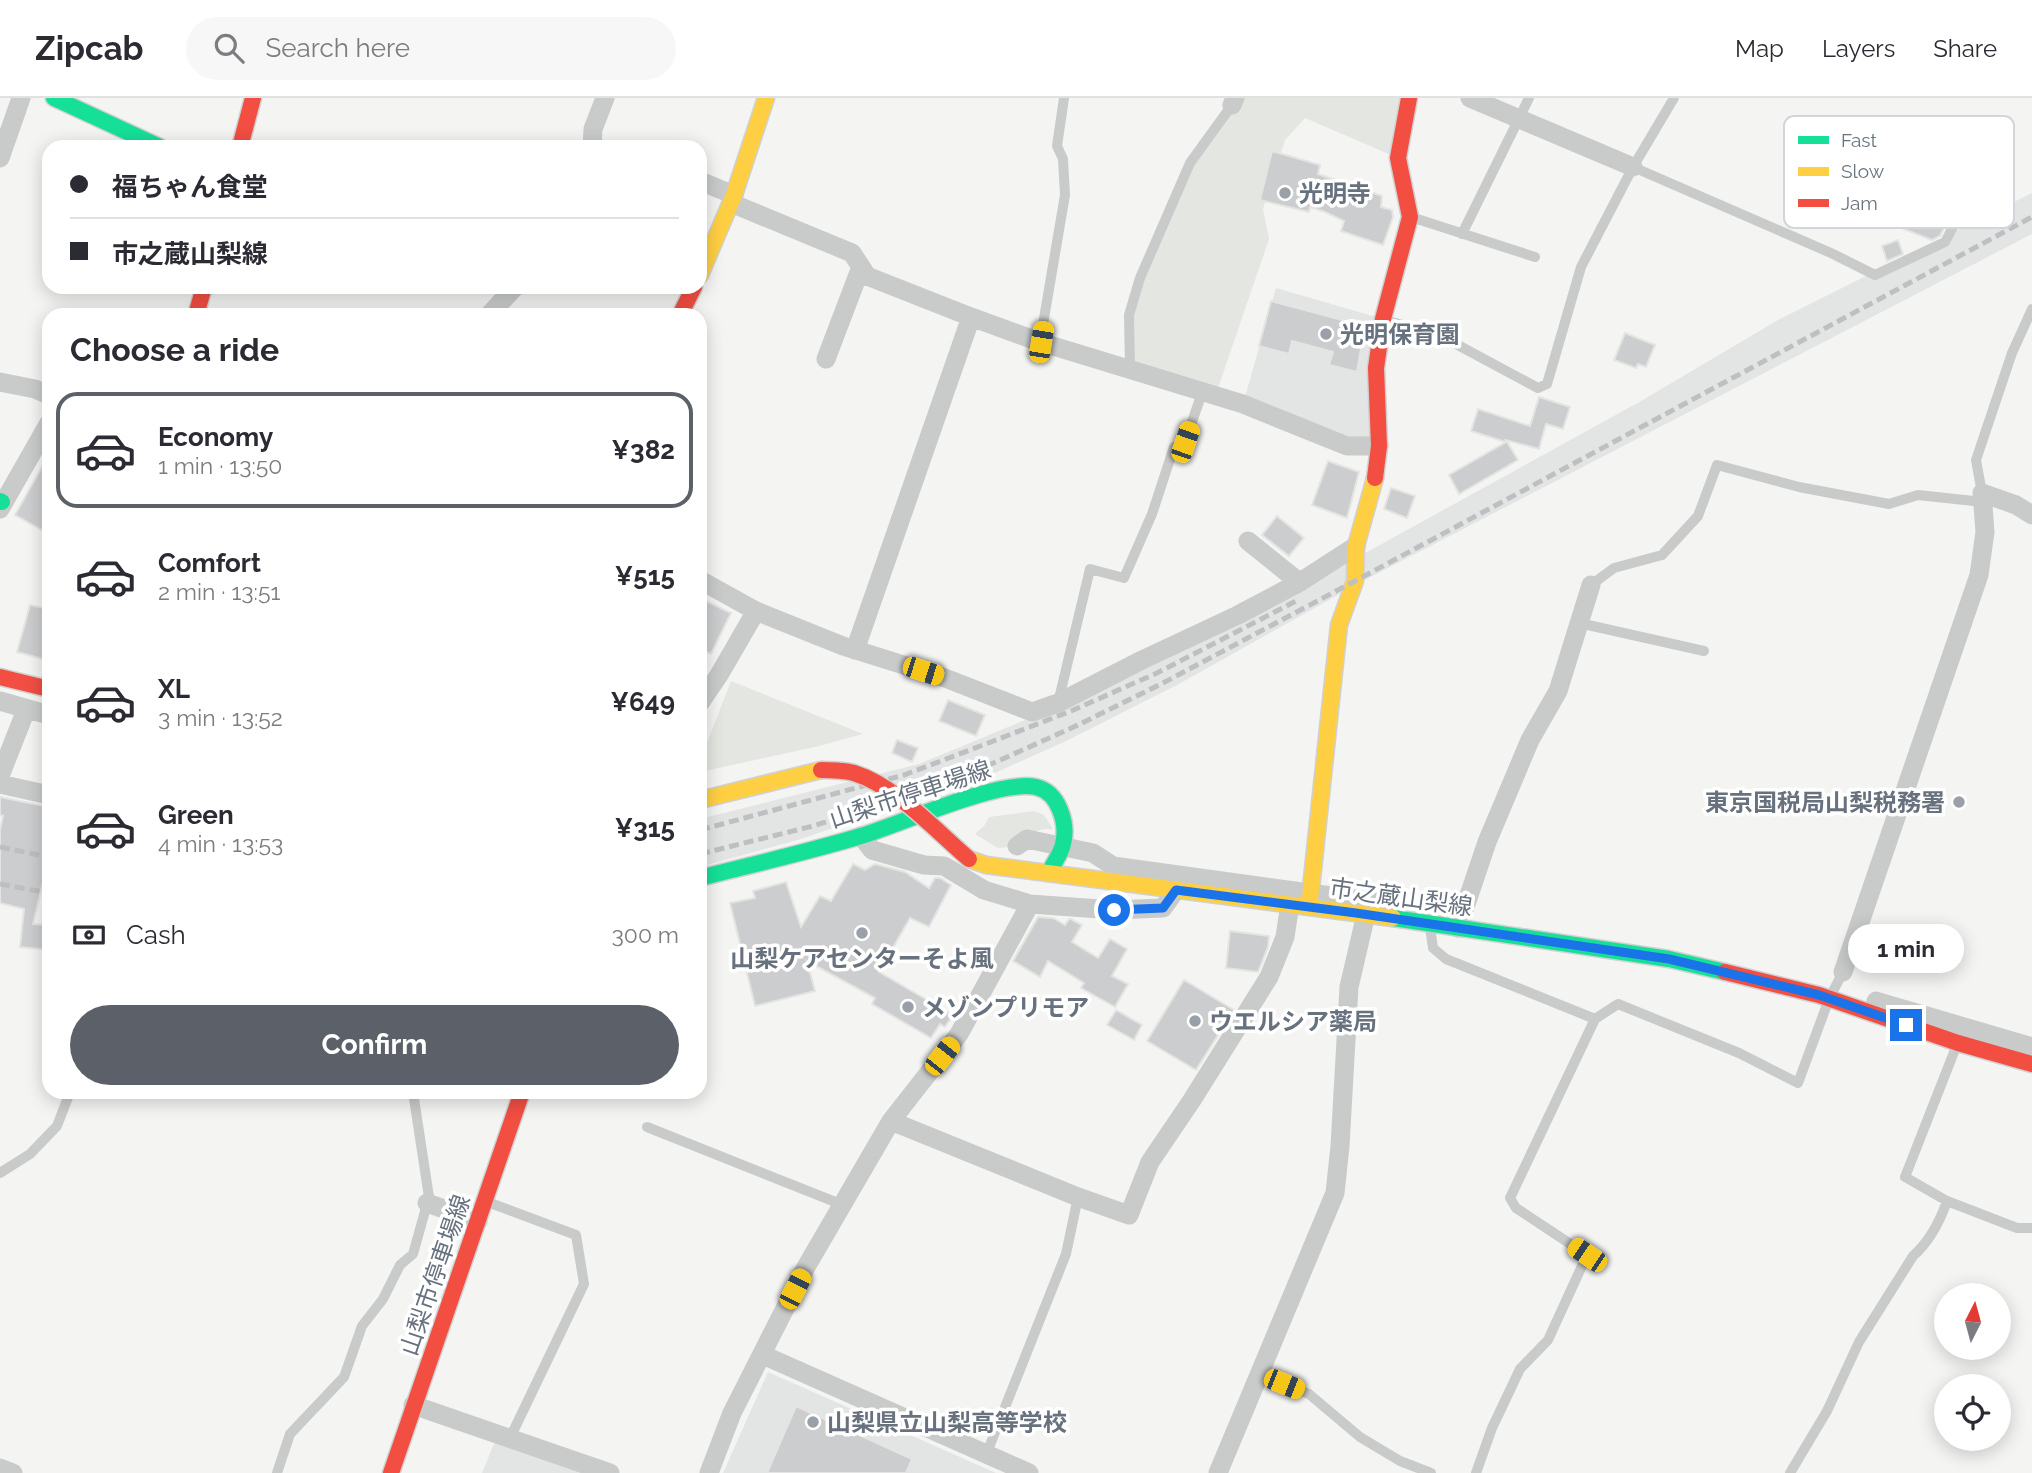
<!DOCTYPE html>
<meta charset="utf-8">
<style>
body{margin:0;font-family:Raleway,"Noto Sans JP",sans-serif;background:#f7f7f7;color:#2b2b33;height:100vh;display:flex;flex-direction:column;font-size:26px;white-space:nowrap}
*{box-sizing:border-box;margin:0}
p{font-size:23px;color:#7c7c81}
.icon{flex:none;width:38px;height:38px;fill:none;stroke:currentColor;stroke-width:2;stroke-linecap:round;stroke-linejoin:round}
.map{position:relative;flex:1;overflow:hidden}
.side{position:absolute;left:42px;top:210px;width:665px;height:791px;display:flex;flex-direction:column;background:#fff;border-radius:21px;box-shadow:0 4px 18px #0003}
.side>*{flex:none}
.guide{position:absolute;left:42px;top:42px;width:665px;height:154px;border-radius:21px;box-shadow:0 4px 18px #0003;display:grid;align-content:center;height:154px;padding:0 28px;background:#fff}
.needle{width:46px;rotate:6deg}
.controls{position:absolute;left:1934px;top:1185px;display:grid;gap:14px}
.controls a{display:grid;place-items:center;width:77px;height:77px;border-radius:50%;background:#fff;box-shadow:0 4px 18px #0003;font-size:35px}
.end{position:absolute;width:32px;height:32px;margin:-16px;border:9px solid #1a73e8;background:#fff;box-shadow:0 0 0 4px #fff}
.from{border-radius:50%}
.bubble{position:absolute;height:49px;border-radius:24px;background:#fff;box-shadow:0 4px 18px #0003;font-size:23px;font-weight:700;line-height:49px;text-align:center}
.car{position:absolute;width:21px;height:42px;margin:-21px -10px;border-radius:9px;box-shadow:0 0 5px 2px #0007;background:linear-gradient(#f5c518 24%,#345 0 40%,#f5c518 0 76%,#345 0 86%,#f5c518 0)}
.guide b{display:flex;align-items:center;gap:24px;height:66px;font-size:26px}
.guide b+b{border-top:2px solid #e1e1e2}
.guide i{width:18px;height:18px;background:#2b2b33}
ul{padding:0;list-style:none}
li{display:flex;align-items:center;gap:21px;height:116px;margin:0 14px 10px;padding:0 14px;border:4px solid transparent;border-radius:21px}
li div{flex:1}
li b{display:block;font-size:26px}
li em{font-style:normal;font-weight:700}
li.on{border-color:#5c6068}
li>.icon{width:63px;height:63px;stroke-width:1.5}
h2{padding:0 28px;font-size:32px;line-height:84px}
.pay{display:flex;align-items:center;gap:18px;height:77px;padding:0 28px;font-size:26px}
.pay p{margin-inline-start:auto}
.action{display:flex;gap:14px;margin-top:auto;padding:14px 28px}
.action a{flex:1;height:80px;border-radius:42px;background:#5c6068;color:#fff;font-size:28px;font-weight:700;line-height:80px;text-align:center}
header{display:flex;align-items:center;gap:42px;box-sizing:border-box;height:98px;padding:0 35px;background:#fff;border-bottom:2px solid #e1e1e2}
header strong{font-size:33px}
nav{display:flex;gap:38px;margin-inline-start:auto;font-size:24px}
.search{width:490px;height:63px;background:#f7f7f7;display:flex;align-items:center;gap:18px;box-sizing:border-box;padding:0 24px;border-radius:38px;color:#7c7c81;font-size:26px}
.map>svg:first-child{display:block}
.built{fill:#e3e4e4}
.green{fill:#e4e6e2}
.building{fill:#cccdce;stroke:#e4e4e3;stroke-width:2}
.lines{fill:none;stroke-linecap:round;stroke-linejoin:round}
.fast-casing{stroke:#d0d1d1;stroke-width:19}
.slow-casing{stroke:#d0d1d1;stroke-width:19}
.jam-casing{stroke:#d0d1d1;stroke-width:19}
.lane{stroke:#c9caca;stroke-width:10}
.street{stroke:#c9caca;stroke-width:19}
.fast{stroke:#16e098;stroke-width:16}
.slow{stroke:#ffcf43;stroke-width:16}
.jam{stroke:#f24e42;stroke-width:16}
.rail{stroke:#bebfc1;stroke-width:5;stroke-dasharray:10 5;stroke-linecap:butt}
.jam-bridge-casing{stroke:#d0d1d1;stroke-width:19;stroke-linecap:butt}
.jam-bridge{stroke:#f24e42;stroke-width:16}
.route{stroke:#1a73e8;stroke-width:9}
.poi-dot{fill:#99a0a8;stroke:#fff;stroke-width:2.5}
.labels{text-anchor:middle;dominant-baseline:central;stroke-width:7;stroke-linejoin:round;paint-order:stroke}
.poi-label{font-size:24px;font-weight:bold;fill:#68727f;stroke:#fff;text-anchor:start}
.street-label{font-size:24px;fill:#68727f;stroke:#fff}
.key{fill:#fff;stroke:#d2d5d9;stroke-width:2}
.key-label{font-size:19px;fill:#68727f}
</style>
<header>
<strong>Zipcab</strong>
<div class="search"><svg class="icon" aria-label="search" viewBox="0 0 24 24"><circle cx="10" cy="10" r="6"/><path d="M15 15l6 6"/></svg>Search here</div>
<nav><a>Map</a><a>Layers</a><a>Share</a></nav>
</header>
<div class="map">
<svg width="2032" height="1375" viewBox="0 0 2032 1375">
<rect width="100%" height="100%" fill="#f4f4f3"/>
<path class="built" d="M2032 95V136L1361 484 1177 587 1066 643 997 674 801 741 700 769V721L919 666 1054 610 1331 474 1641 303 1778 222Z
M1276 190 1383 221 1379 348 1243 306Z
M768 1274 996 1375H723Z
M496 1341 590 1375H482Z"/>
<path class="green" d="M1235 0H1409L1398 60 1305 20 1285 42 1263 111 1269 141 1215 299 1130 271 1129 217 1190 65Z
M731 583 863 636 819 648 700 674V663Z
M1034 713 1044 717 1053 731H1044L1015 739 1010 749 998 750 975 736 984 728 989 719Z"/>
<path class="building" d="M1272 53 1320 67 1318 76 1382 98 1381 109 1392 112 1393 119 1383 147 1341 133 1344 123 1325 114 1310 109 1309 114 1260 102Z
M1878 78 1953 108V112L1940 138 1932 142 1867 117 1876 95 1872 93Z
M1898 142 1903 156 1887 163 1882 148Z
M1271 203 1365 228 1357 274 1329 267 1333 254 1292 243 1289 256 1259 248Z
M1625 235 1655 247 1646 269 1638 266 1636 270 1614 262Z
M1539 299 1570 309 1563 331 1546 326 1539 351 1506 342 1518 362 1459 396 1449 377 1506 344 1471 333 1478 311 1530 328Z
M49 356V436L15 417Z
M1328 363 1359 374 1347 420 1312 407Z
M1391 390 1415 398 1407 420 1384 411Z
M1277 418 1304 440 1289 458 1262 437Z
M700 500 731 515 711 556 700 551Z
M30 507 49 511V538L43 561 17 554Z
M948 602 985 617 976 638 939 623Z
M897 642 918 650 912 664 892 655Z
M0 699 49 709V759L33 826 49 827V852L20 849 24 811 0 805V732L3 718 0 717Z
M853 766 865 772 875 766 905 774 929 790 935 780H940L951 787 929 829 910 820 879 874 953 917 945 929 940 926 931 940 872 906 875 900 807 863 815 893 755 908 730 805 755 800 753 793 786 784 801 829 820 798 831 803Z
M1038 819 1053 820 1065 827 1069 821H1071L1082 827 1072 844 1098 860 1110 841 1127 851 1112 878 1128 886 1115 909 1081 890 1084 885 1048 863 1040 879 1013 863Z
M1230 833 1269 838 1268 849 1258 874 1226 870Z
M1184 882 1234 912 1196 972 1147 943Z
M1116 912 1142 927 1134 942 1107 927Z
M796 1308 912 1361 906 1375H767Z"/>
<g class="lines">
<defs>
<path id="fast" d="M54 0 160 49
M0 403 2 404
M700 780C754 766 808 754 861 738 901 726 999 681 1036 689 1059 694 1068 726 1063 746 1061 756 1053 766 1049 775
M1393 820 1669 861 1725 874"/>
<path id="slow" d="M700 177 734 97 766 0
M700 702 821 672
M969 761 986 767 1393 820
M1309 809 1339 527 1355 483 1356 448 1375 380"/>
<path id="jam" d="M240 49 253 0
M196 217 204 189
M680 217 694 189
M1375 380 1379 348 1376 270 1383 221 1410 119 1398 60 1409 0
M0 579 49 591
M1725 874 1819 897 1958 945 2032 966
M391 1375 522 994"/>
</defs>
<use href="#fast" class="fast-casing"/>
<use href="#slow" class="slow-casing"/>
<use href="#jam" class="jam-casing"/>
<path class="lane" d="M1633 69 1831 155 1875 177 1945 144 1961 114 1959 87
M1411 119 1535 159
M1462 136 1529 0
M1385 222 1441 238 1538 290 1547 286 1581 169 1633 69 1674 0
M1040 244 1065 97 1063 61 1057 48 1064 0
M1130 271 1129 217 1140 180 1190 65 1232 7
M1982 395 1976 362 2012 255 2032 211
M1591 487 1614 470 1662 457 1698 418 1717 367 1799 389 1889 406 1918 397 1983 404
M1579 525 1704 553
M1058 605 1090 471 1124 480 1152 416 1174 349 1185 344 1202 295
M1430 829 1433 850 1446 861 1595 921
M647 1029 843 1107
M0 1075 30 1056 57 1028 70 994
M485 1103 576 1137 584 1186 510 1340
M1947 1103 2017 1130H2032
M1260 1276 1309 1296 1360 1339 1400 1363 1431 1375
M986 1357 1066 1156 1078 1099
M277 1375 290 1336 344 1279 362 1228 383 1201 400 1167 413 1156 429 1099 413 994
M1476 1375 1492 1330 1520 1271 1548 1242 1587 1157 1516 1110 1510 1100 1595 921 1618 906 1739 955 1798 985 1829 901 1843 874
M1790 1375 1827 1313 1859 1244 1913 1158C1929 1144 1940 1123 1947 1103L1905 1079 1956 949"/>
<path class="street" d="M1470 0 1633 69
M1232 7 1235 0
M592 49 593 31 605 0
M0 60 21 0
M700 83 734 97
M731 105 852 155 867 178 971 219 1040 244 1243 306 1347 348H1379
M489 217 515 189
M826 261 861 169
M0 284 35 291 49 297
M0 411 49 325
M1248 443 1299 484
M700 482 756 513 843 548 945 580 1032 614 1058 605 1142 562 1238 517 1300 484 1356 448
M855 552 971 219
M0 603 49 617
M700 605 719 577 756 513
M0 678 26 612
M0 686 49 697
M861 738 872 752 924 767 944 768 984 792 1030 806 1114 812 1163 810 1176 792
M1017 748 1027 741 1093 755 1113 768 1390 806
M1458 830 1487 744 1530 642 1558 593 1591 487
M1843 874 1979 477 1985 434 1982 395 2016 407 2032 417
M1876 903 2032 949
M891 1023 1078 1099 1129 1117 1150 1064 1192 1002 1269 879 1285 839 1290 806
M427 1105 478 1123
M763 1257 1029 1375
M413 1307 610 1375
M0 1370 13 1375
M709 1375 732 1315 806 1169 891 1023 959 936 1030 806
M1218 1375 1335 1095 1340 1048 1349 889 1366 816"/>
<use href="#fast" class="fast"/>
<use href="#slow" class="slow"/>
<use href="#jam" class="jam"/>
<path class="rail" d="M700 732 904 677 983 647 1071 613 1157 575 1296 503
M0 749 49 759
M700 756 813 728 860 713 987 668 1078 627 1163 585 1355 483 2032 119
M0 786 49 795"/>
<defs>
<path id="jam-bridge" d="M821 672C832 672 843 672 854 675 896 688 936 733 969 761"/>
</defs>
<use href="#jam-bridge" class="jam-bridge-casing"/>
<use href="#jam-bridge" class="jam-bridge"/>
</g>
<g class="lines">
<path class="route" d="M1114 812 1163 810 1176 792 1356 815 1669 861 1819 897 1906 927"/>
</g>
<g class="poi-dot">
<circle cx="1285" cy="95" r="7"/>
<circle cx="1326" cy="236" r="7"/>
<circle cx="1959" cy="704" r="7"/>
<circle cx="862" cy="835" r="7"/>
<circle cx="908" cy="909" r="7"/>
<circle cx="1195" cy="923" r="7"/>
<circle cx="813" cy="1324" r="7"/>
</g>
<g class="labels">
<g class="poi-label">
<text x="1299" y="95">光明寺</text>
<text x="1340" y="236">光明保育園</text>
<text x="1945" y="704" text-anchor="end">東京国税局山梨税務署</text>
<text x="862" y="860" text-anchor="middle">山梨ケアセンターそよ風</text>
<text x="922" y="909">メゾンプリモア</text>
<text x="1209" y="923">ウエルシア薬局</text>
<text x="827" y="1324">山梨県立山梨高等学校</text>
</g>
<g class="street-label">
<text transform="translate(910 696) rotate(-18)">山梨市停車場線</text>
<text transform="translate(1401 799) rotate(8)">市之蔵山梨線</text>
<text transform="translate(435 1177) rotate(-71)">山梨市停車場線</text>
</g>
</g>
<rect x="1784" y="18" width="230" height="112" rx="10" class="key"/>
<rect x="1798" y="38" width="31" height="8" fill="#16e098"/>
<rect x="1798" y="69" width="31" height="9" fill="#ffcf43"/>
<rect x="1798" y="101" width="31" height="8" fill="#f24e42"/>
<g class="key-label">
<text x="1841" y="49">Fast</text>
<text x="1841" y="80">Slow</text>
<text x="1841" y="112">Jam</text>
</g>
</svg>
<div class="controls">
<a><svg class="needle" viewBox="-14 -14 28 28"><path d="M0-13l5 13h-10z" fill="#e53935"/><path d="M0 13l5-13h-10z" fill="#7c7c81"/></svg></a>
<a><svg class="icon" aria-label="locate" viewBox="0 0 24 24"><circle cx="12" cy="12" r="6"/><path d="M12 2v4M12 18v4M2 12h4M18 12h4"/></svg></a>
</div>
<i class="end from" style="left:1114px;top:812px"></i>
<i class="end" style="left:1906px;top:927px"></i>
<div class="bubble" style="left:1848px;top:826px;width:116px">1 min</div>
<i class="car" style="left:1041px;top:244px;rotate:9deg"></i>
<i class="car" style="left:1185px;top:344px;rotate:19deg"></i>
<i class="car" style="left:923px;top:573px;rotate:108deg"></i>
<i class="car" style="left:942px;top:958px;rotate:38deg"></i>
<i class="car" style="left:1587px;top:1157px;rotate:304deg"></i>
<i class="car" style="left:795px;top:1191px;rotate:27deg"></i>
<i class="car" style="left:1284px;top:1286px;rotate:112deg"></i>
<div class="guide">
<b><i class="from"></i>福ちゃん食堂</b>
<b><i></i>市之蔵山梨線</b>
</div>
<section class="side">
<h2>Choose a ride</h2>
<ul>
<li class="on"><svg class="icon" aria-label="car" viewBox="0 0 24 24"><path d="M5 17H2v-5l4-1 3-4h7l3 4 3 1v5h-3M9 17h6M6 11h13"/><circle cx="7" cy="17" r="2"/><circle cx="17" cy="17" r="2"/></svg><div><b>Economy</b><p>1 min · 13:50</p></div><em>¥382</em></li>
<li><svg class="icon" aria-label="car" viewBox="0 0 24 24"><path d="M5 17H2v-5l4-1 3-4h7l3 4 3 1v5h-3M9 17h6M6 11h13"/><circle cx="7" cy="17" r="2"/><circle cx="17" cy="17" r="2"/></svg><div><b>Comfort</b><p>2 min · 13:51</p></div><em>¥515</em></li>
<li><svg class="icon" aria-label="car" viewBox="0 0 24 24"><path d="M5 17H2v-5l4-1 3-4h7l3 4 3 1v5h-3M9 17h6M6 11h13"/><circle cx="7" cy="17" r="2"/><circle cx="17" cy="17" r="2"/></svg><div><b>XL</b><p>3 min · 13:52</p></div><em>¥649</em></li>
<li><svg class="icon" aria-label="car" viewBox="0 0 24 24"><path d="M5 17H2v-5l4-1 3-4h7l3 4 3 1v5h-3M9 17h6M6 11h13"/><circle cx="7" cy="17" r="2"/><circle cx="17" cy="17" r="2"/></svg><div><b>Green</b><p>4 min · 13:53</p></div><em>¥315</em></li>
</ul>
<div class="pay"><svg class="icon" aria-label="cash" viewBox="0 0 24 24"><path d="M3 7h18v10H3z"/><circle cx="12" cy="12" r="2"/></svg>Cash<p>300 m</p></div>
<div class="action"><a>Confirm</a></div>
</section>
</div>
